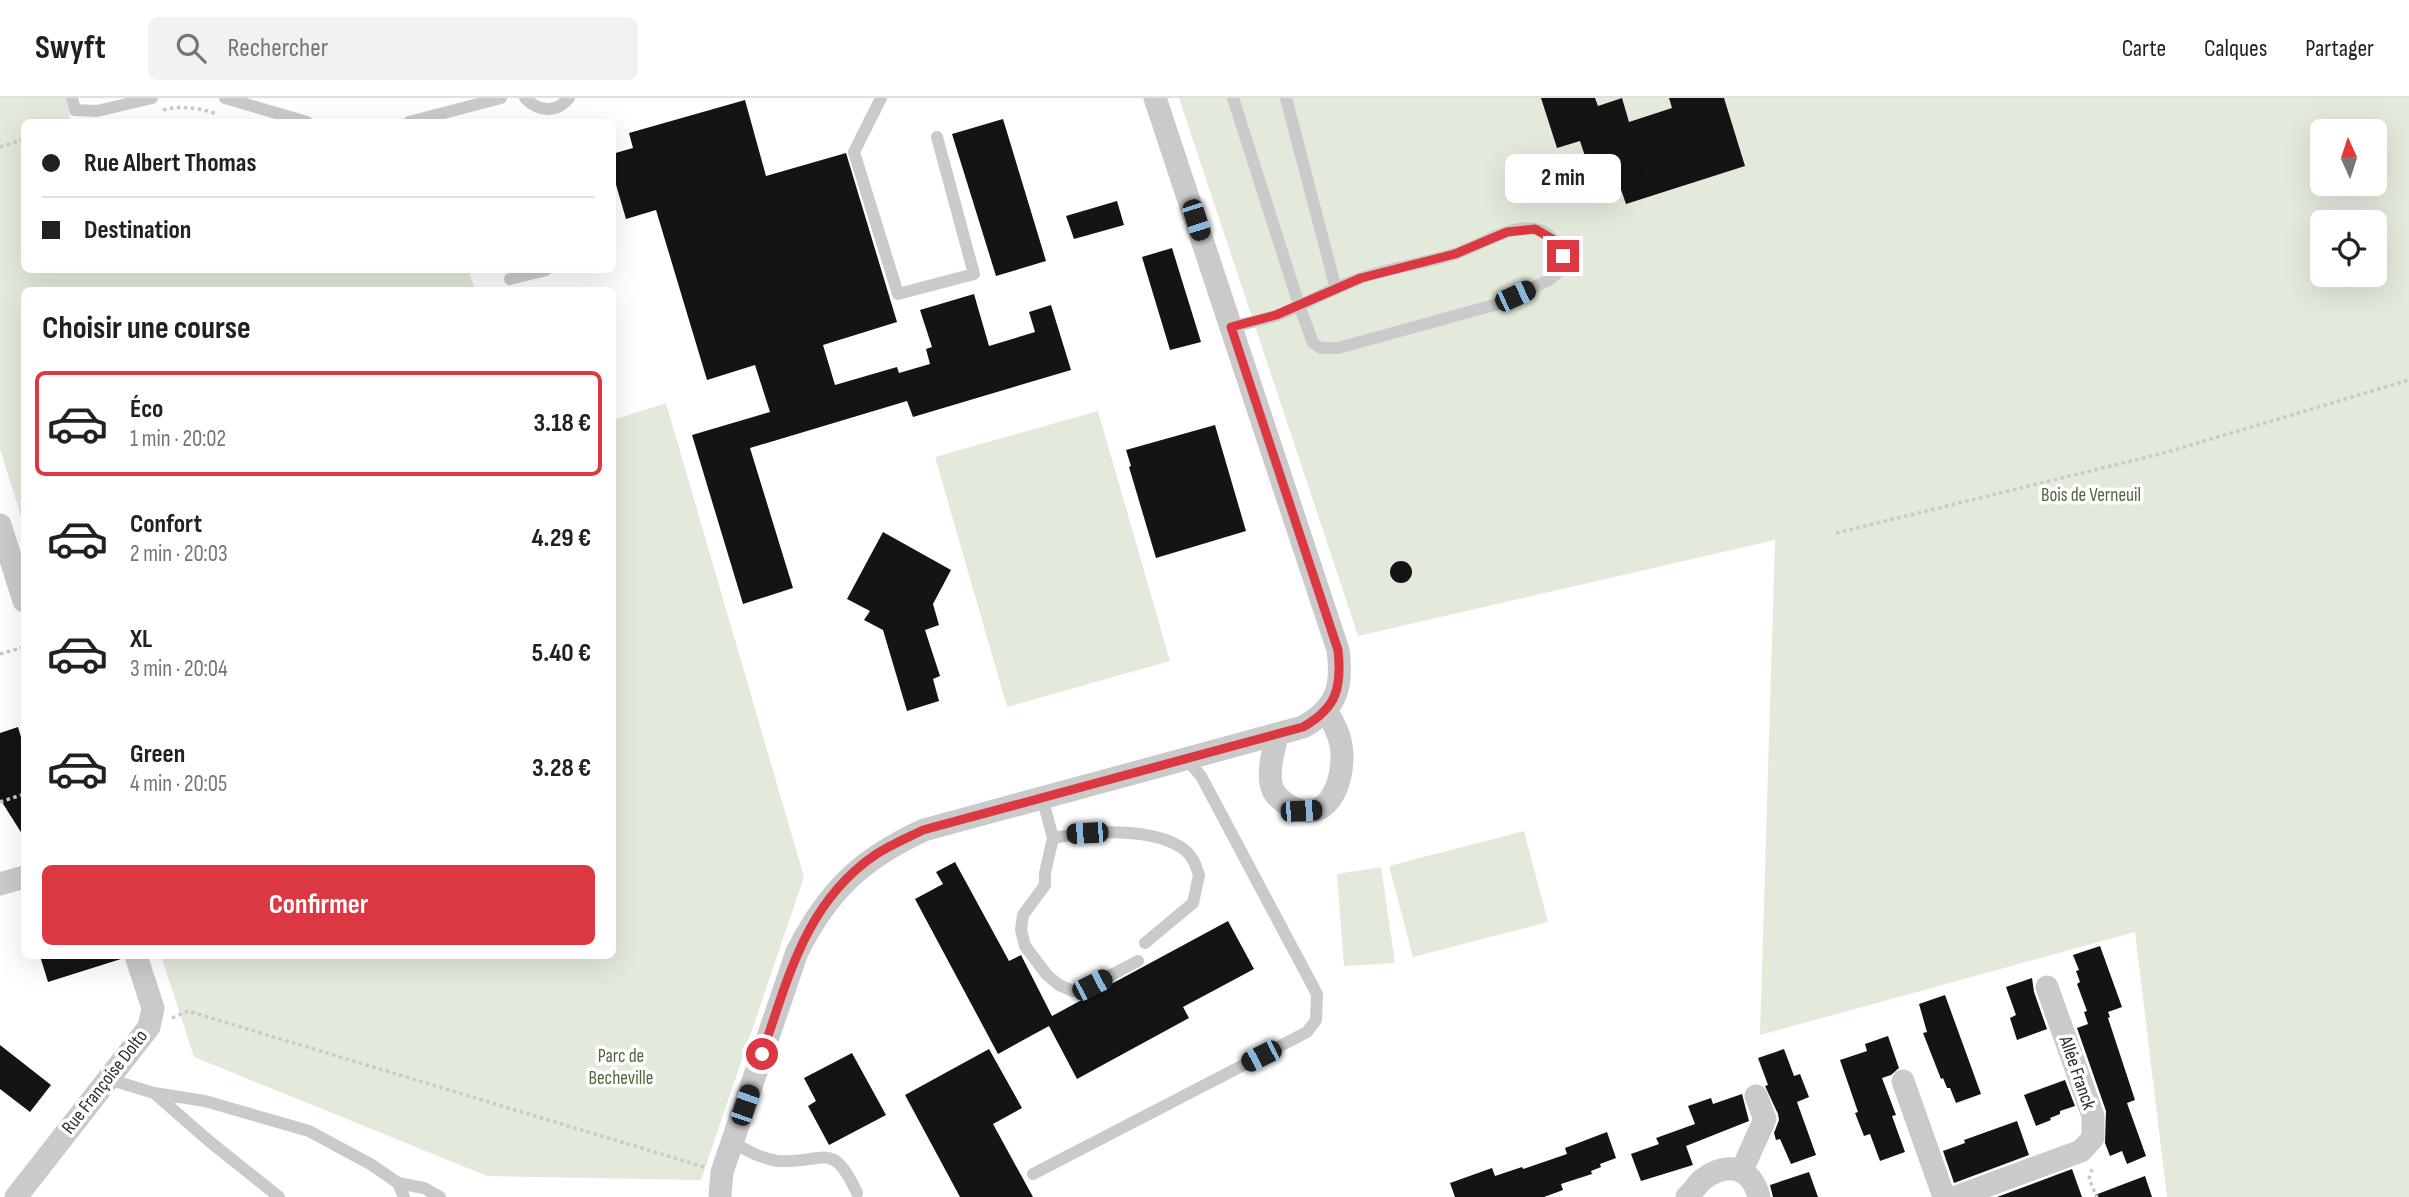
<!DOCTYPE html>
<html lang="fr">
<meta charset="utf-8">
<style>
body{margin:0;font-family:"Sofia Sans Condensed",sans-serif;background:#f2f2f2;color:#202124;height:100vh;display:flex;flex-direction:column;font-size:26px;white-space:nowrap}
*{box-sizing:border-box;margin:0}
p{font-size:23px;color:#757577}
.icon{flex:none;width:38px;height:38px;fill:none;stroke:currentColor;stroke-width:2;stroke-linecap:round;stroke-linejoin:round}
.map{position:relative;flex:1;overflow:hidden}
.panel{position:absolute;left:21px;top:189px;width:595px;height:672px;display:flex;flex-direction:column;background:#fff;border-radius:10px;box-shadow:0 7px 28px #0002}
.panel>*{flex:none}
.guide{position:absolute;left:21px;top:21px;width:595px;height:154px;border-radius:10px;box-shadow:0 7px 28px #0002;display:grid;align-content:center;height:154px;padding:0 21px;background:#fff}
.needle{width:46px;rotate:357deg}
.buttons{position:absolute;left:2310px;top:21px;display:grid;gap:14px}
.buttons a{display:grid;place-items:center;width:77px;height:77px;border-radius:10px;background:#fff;box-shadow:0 7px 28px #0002;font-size:35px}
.end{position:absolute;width:32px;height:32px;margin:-16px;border:9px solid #db3841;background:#fff;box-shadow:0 0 0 4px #fff}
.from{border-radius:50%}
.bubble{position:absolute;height:49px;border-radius:10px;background:#fff;box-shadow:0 7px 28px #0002;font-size:23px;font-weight:700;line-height:49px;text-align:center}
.car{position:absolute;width:21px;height:42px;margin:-21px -10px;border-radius:9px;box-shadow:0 0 5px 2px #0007;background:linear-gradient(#222 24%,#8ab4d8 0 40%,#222 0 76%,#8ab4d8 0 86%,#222 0)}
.guide b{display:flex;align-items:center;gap:24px;height:66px;font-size:26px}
.guide b+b{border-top:2px solid #e0e0e0}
.guide i{width:18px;height:18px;background:#202124}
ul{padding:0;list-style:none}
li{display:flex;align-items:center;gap:21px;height:105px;margin:0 14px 10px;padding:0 7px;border:4px solid transparent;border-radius:10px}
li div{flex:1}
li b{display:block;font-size:26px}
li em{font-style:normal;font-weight:700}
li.on{border-color:#db3841}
li>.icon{width:63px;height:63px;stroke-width:1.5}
h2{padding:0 21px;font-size:32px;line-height:84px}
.cta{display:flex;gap:14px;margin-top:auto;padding:14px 21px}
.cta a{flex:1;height:80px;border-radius:10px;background:#db3841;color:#fff;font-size:28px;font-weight:700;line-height:80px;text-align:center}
header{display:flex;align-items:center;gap:42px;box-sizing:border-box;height:98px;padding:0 35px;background:#fff;border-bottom:2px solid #e0e0e0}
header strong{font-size:33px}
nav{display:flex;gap:38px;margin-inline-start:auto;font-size:24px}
.search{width:490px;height:63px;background:#f2f2f2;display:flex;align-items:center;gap:18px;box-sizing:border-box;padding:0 24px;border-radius:10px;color:#757577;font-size:26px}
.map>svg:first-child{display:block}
.green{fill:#e3eadc;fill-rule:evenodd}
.building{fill:#141414}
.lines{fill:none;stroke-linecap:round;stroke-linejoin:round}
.path{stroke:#cacaca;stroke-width:3.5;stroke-dasharray:3.5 3.5;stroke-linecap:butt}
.lane{stroke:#cacaca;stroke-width:12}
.street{stroke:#cacaca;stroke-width:23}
.route{stroke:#db3841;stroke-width:9}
.labels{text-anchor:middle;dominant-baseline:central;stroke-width:7;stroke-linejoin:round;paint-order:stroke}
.park-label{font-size:19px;fill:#50663d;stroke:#fff}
.street-label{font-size:19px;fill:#2d2d2d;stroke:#fff}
</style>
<header>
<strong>Swyft</strong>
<div class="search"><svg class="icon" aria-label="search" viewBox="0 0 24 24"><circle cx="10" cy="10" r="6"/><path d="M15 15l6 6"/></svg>Rechercher</div>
<nav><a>Carte</a><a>Calques</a><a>Partager</a></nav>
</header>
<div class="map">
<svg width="2409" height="1099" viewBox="0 0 2409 1099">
<rect width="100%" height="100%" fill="#fff"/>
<path class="green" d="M0 0H66L70 21 124 24H24V172H468L475 192H24V428L0 351Z
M1179 0H2409V1099H2167L2135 834 1760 937 1775 442 1358 538ZM2322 33H2375V86H2322ZM2322 124H2375V177H2322Z
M666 305 804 779 701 1082 487 1078 194 959 161 858H612L613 322Z
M1098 313 1170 563 1007 609 935 359Z
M1524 733 1548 824 1413 859 1389 768Z
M1381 769 1395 865 1344 868 1337 776Z"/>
<path class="building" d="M1541 0H1595L1598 8 1622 0 1629 24 1672 10 1669 0H1724L1745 68 1626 106 1617 80 1600 86 1593 65 1588 67 1580 43 1557 50Z
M745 2 766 78 846 55 897 224 823 247 835 287 897 269 899 275 930 266 926 251 932 249 920 212 974 196 989 248 1035 234 1029 214 1051 207 1071 272 913 319 907 303 750 350 793 490 743 506 692 337 770 314 755 267 707 282 656 112 626 121 612 73V56L633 50 629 35Z
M1003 21 1046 163 996 178 952 36Z
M1117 103 1124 127 1074 141 1066 118Z
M1172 150 1201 244 1170 252 1142 159Z
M1215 327 1246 433 1156 460 1129 369 1131 368 1126 352Z
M883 434 951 472 933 506 939 527 925 532 940 578 933 581 939 603 907 613 883 532 864 522 870 513 847 501Z
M1390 474a11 11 0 1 1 22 0a11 11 0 1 1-22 0Z
M18 629 24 649V739L0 701V635Z
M955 764 1009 863 1021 857 1052 918 1228 823 1254 871 1183 909 1189 920 1077 981 1049 928 998 956 915 801 943 786 936 774Z
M2100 848 2122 909 2108 914 2110 919 2108 920 2135 1002 2127 1005 2146 1058 2127 1066 2122 1053 2110 1058 2105 1045 2106 1013 2077 930 2088 926 2084 914 2087 913 2077 886 2080 884 2076 873 2079 872 2073 857Z
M40 858H121V861L48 884Z
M2032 880 2034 894 2047 931 2017 942 2010 920 2016 917 2006 889Z
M1945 897 1981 996 1956 1005 1950 990H1947L1943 980 1941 981 1923 935 1927 934 1919 906Z
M1888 938 1899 970 1891 977 1882 980 1896 1017 1892 1018 1905 1054 1880 1063 1870 1036 1864 1038 1855 1015 1858 1014 1840 962 1867 953 1865 946Z
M0 947 51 987 30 1014 0 991Z
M989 951 1022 1010 993 1026 1033 1099H960L905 997Z
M1784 951 1794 978 1800 976 1809 999 1797 1004 1816 1057 1791 1066 1780 1041 1776 1042 1774 1035 1779 1022 1778 1016 1765 988 1768 987 1758 960Z
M852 955 886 1017 829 1047 808 1008 816 1003 804 980Z
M2065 982 2075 1008 2060 1013V1016L2050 1020 2051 1022 2036 1028 2024 997Z
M1742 996 1749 1023 1686 1048 1693 1067 1641 1083 1631 1056 1659 1046 1656 1040 1695 1026 1688 1008 1711 1000 1713 1006Z
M2017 1023 2029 1057 1954 1085 1943 1053 1965 1045 1964 1042Z
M1607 1034 1616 1060 1600 1066 1601 1069 1591 1073 1592 1076 1561 1086 1563 1092 1544 1099H1455L1450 1085 1492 1070 1495 1078 1522 1069 1523 1071 1567 1056 1565 1050Z
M2072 1071 2082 1099H1997Z
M1809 1074 1818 1099H1773L1770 1087Z
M2145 1078 2152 1099H2095V1097Z"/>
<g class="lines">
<path class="path" d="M163 12C181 7 200 10 217 16
M0 49 24 41
M1836 435 2164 355 2409 282
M0 556 24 549
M0 704 24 696
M172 920 188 913 704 1069
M2092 1071 2089 1081 2097 1099"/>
<path class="lane" d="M72 0 75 12 97 13 152 0
M225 0 307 24
M525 0C539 14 556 15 569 0
M881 0 854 54 898 196 974 176 937 39
M1286 0 1336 191
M409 24 501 0
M510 181 546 172
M1231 229C1246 225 1263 222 1278 217 1306 206 1332 190 1361 180 1391 169 1424 166 1454 156 1478 149 1509 126 1535 131 1554 134 1563 154 1562 171L1549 182 1498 206 1338 250H1321L1313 245 1299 207 1233 0
M1042 699 1053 740 1045 775V787L1023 817 1021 832 1025 848 1047 877 1059 887 1073 893 1092 887 1138 863
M1053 740C1089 733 1156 728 1186 753 1193 759 1196 768 1199 777L1193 805 1145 845
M108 981 154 995 205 1003 309 1033 372 1067 398 1085 404 1099
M154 995 209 1043 279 1099
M733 1045C747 1052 762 1061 778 1063 824 1066 832 1040 857 1095
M1033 1076 1307 934 1316 922 1317 896 1201 678 1186 661
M398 1085 424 1090 440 1099"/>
<path class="street" d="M0 427 24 503
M1277 637C1274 652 1266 677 1273 692 1276 699 1286 706 1293 710 1332 727 1346 676 1341 647 1339 634 1332 623 1326 612
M0 786 24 779
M1903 983 1944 1099
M1742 1072 1765 1021 1756 998
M16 1099 149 929 153 910 136 858
M720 1099 722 1074 797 854C828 793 861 761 924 732L1303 629C1337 610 1343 589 1338 552L1155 0
M1687 1099C1692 1094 1697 1087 1702 1082 1727 1063 1751 1068 1759 1099
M1956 1099 2081 1053 2093 1040V1018L2047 889"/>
</g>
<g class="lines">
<path class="route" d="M762 956C788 881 805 805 875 757 890 747 907 740 923 732L1303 629C1337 610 1342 589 1338 552L1231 229 1276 217 1361 180 1455 156 1507 134 1535 131 1554 142 1563 158"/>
</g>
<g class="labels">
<g class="park-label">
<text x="2091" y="397">Bois de Verneuil</text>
<text x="621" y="958">Parc de<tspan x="621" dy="22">Becheville</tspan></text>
</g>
<g class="street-label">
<text transform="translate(2077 975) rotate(71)">Allée Franck</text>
<text transform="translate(105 984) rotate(-52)">Rue Françoise Dolto</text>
</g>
</g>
</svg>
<div class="buttons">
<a><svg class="needle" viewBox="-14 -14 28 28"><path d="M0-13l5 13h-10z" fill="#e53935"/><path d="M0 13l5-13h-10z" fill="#757577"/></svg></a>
<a><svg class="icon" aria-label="locate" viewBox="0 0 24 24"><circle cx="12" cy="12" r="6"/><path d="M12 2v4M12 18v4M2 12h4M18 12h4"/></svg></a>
</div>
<i class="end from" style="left:762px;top:956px"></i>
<i class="end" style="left:1563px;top:158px"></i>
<div class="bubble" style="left:1505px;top:56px;width:116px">2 min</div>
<i class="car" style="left:1196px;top:122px;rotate:162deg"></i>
<i class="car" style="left:1515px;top:198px;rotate:65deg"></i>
<i class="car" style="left:1301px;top:713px;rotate:87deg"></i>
<i class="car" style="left:1087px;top:735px;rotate:267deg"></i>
<i class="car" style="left:1092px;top:887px;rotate:63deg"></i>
<i class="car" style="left:1261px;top:958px;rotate:243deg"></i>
<i class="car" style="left:745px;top:1007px;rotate:19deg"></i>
<div class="guide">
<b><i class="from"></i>Rue Albert Thomas</b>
<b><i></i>Destination</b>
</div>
<section class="panel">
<h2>Choisir une course</h2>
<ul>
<li class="on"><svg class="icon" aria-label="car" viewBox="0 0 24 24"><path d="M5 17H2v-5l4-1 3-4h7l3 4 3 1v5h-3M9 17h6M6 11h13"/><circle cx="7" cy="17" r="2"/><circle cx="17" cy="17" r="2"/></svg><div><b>Éco</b><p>1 min · 20:02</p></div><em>3.18 €</em></li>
<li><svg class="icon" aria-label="car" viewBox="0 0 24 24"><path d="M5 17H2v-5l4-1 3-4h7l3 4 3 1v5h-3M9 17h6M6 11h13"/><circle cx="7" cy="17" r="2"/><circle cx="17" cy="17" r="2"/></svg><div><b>Confort</b><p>2 min · 20:03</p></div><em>4.29 €</em></li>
<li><svg class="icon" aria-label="car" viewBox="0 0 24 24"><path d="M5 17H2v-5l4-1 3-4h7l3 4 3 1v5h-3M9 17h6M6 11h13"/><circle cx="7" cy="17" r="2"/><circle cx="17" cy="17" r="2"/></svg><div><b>XL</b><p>3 min · 20:04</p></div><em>5.40 €</em></li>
<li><svg class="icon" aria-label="car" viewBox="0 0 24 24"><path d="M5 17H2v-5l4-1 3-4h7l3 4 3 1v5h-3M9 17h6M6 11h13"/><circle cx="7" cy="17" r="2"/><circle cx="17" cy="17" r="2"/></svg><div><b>Green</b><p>4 min · 20:05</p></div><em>3.28 €</em></li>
</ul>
<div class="cta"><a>Confirmer</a></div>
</section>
</div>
